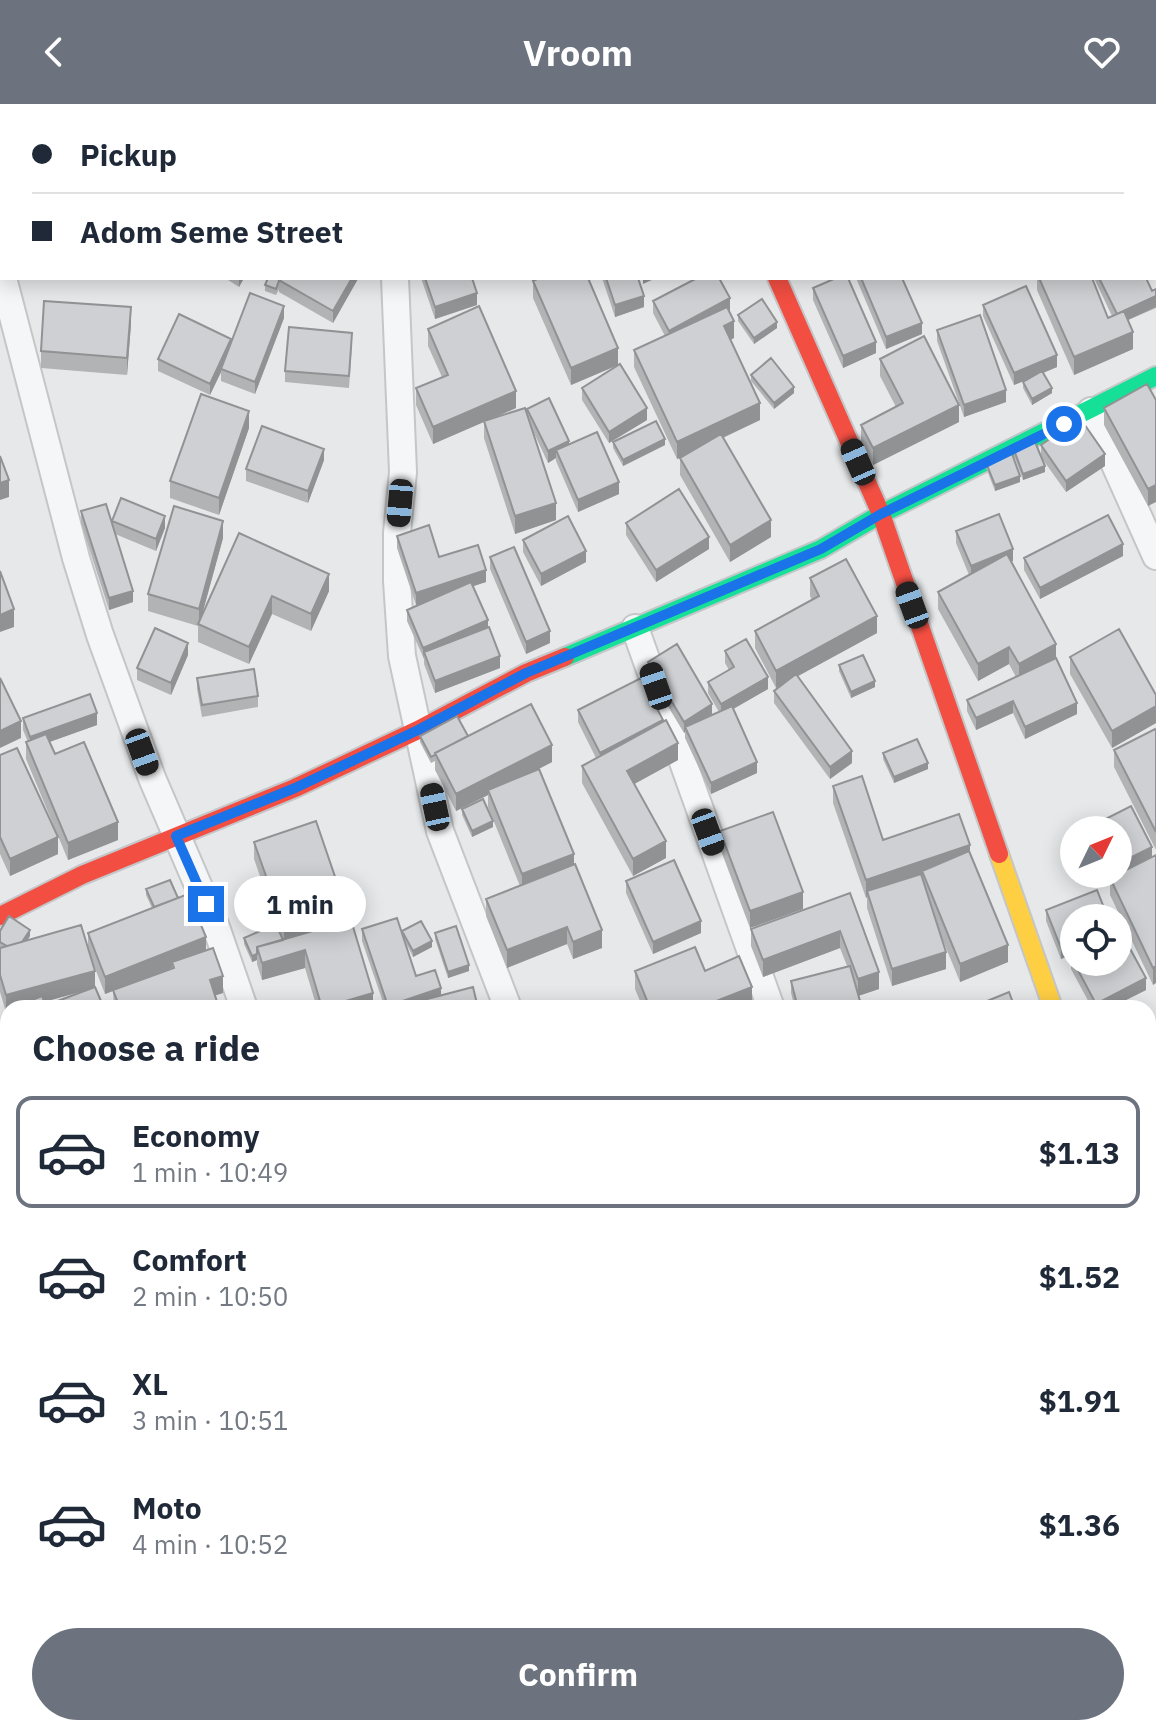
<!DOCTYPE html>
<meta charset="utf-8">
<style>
body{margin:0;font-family:"IBM Plex Sans",sans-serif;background:#f6f6f7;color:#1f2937;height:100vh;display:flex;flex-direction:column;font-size:30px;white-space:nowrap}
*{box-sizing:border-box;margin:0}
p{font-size:26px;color:#747a83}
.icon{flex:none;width:44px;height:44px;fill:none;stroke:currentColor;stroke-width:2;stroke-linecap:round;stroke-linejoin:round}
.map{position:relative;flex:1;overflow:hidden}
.details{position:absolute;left:0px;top:896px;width:1156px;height:736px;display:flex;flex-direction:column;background:#fff;border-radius:24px 24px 0 0;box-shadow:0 4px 20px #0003}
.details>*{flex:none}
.hud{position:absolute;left:0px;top:0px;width:1156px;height:176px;box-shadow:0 4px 20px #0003;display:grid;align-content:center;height:176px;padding:0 32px;background:#fff}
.needle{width:52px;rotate:47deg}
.controls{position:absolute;left:1060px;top:712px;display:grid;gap:16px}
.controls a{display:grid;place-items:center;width:72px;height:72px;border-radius:50%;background:#fff;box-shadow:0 4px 20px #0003;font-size:40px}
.end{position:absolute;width:36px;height:36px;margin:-18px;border:10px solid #1a73e8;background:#fff;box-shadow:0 0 0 4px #fff}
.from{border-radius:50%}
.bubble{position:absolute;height:56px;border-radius:28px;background:#fff;box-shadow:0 4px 20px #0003;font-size:26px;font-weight:800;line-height:56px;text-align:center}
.car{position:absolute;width:24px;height:48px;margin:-24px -12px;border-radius:10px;box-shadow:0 0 6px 2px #0007;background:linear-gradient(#222 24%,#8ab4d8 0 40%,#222 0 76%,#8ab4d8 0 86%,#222 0)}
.hud b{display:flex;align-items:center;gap:28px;height:76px;font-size:30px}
.hud b+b{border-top:2px solid #e0e1e3}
.hud i{width:20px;height:20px;background:#1f2937}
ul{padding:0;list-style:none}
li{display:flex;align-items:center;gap:24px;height:112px;margin:0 16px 12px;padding:0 16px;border:4px solid transparent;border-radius:16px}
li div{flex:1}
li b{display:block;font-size:30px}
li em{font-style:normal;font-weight:800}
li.on{border-color:#6c737f}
li>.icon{width:72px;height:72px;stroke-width:1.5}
h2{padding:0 32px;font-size:36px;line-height:96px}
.cta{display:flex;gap:16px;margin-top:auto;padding:16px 32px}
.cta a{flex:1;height:92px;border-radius:48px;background:#6c737f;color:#fff;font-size:32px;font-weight:800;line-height:92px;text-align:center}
header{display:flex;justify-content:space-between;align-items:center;height:104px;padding:0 32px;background:#6c737f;color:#fff;font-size:36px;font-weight:800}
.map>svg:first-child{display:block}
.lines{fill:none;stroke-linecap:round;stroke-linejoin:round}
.street-casing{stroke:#c4c6c8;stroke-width:30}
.fast-casing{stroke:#c4c6c8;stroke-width:22}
.slow-casing{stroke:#c4c6c8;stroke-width:22}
.jam-casing{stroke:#c4c6c8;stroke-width:22}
.street{stroke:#f5f6f7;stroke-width:26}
.fast{stroke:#16e098;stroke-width:18}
.slow{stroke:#ffcf43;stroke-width:18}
.jam{stroke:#f24e42;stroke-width:18}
.wall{fill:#b1b3b5;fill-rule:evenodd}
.shaded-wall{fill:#909294}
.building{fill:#ced0d3;stroke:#909294;stroke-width:2}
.route{stroke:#1a73e8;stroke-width:10}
</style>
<header><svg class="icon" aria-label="back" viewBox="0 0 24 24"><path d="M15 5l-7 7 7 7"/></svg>Vroom<svg class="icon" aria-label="heart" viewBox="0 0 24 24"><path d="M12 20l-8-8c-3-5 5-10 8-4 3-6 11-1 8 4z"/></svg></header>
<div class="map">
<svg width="1156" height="1632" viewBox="0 0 1156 1632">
<rect width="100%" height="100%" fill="#e6e8ea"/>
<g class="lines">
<defs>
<path id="street" d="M380 0V2
M700 0 701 2
M3 174 76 454 100 531 152 674 216 823 244 904
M395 174 403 368 397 429V477L402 552 440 727 508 904
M1091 307 1156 452
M635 524 771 904
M0 1039 8 1064
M1148 1174 1156 1193
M0 1213 8 1214
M0 1379 8 1377
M213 1624 216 1632
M798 1624 802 1632
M518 1632 530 1624"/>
<path id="fast" d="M565 553 821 445 881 410 1156 272"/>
<path id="slow" d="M999 750 1053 904"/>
<path id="jam" d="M777 174 881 410 999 750
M0 812 82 771 295 684 418 626 526 569 565 553"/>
</defs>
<use href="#street" class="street-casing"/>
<use href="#fast" class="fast-casing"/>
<use href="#slow" class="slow-casing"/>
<use href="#jam" class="jam-casing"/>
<use href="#street" class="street"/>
<use href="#fast" class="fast"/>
<use href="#slow" class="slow"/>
<use href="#jam" class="jam"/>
</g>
<path class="wall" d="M1128 0H1156V53L1154 51V2H1128Z
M225 174H244L239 183Z
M268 174H358L333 219 279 188V185L276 191 265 187V181Z
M421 174H472L477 201 435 215Z
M602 174H638L644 203 615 213Z
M856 174H902L922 230 886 245Z
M1037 174H1092L1108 214 1112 212 1094 174H1146L1152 187 1156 185V204L1128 216 1133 245 1074 271 1037 186Z
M533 177 618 261 571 281 533 194Z
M813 184 876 249 843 264 813 196Z
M653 197 730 206H728L734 234 730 236 760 316 723 334 771 433 730 458 680 371V354L684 352 677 355 634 263V246L665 232 653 209Z
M983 201 1057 263 1043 269 1052 289 1032 301 1023 284V278L1029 275 1014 281 983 212Z
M738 211 777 224 754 240 738 217Z
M284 214 255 290 221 277V268L210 291 158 267V255L231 239Z
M131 220 127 271 41 264V247Z
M428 225 516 304 492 315 527 310V305L569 340 619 390 578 408 556 357V354L548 359 534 329 556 416 515 430 484 334V318L433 340 416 301V284L442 273 428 242Z
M937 226 1006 298 964 313 937 237Z
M352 240 349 284 285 278V267Z
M880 255 959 318 873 361 861 338V321L896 303 880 272Z
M751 271 794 289 774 305 751 277Z
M582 284 647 316 609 339 582 296Z
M1156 296 1148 402 1104 321V304Z
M249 324 219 411 170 394V377Z
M613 338 665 341 623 362 613 344Z
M1041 341 1105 362 1066 388 1041 353Z
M1014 346 1045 368 1023 376 1014 352Z
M324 356 308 399 246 377V365Z
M985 356 1020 378 995 387 985 361Z
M81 407 112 417 165 424 156 447 115 430 133 498 109 506 81 419Z
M626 419 709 445 656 478 626 431Z
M956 427 1013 457 1011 458 1056 556 1077 610 1025 635 1013 609 976 626 967 607V596L1016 573 1009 560 978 577 938 505V488L969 471 956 439Z
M239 429 329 487 311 527 272 510 249 560 198 538V522L148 507V490L223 434 200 517Z
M397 432 486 478 473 482 488 523 500 564 435 589 424 560V555L407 517V506L416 501 397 444Z
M523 436 586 458 541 482 523 448Z
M1123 452 1040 495 1024 466V454Z
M490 453 550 539 526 550 490 465Z
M810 474 877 529 798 572 852 659 830 675 774 599V587L784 580 776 584 755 544V527L812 496 810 492Z
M725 547 768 585 733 605 757 669 711 690 685 634V628L684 629 648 569V558L712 610 719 608 708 589V578L729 566 725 559Z
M188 551 171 591 137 576V564Z
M1070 553 1156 591V619L1112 644 1070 570Z
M839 561 875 583 851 594 839 567Z
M197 574 258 592V603L202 613 197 585Z
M578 606 663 618 678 656 634 680 666 754 633 772 582 679V662L596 654 578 618Z
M23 614 97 621 49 638 55 650 118 736 68 756 26 655V638H28L23 626Z
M1156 627V746L1114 663V646Z
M420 632H468L552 658 531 669 574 760 602 844 573 855 567 840 507 864 486 812V795L520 782 488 703V691L456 707 435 666V657L431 659 420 638Z
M883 649 928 665 894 679 883 655Z
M0 651 58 750 10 772 0 750Z
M833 682 883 736 970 748 1008 858 960 878 937 822 946 865 892 882 867 804V793L866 794 833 699Z
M462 705 493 723 472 733 462 711Z
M720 727 803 805 750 824 720 744Z
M254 738 345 818 373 901 377 904H317L305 864 262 876 257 860V856L252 858 244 840V834L280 829 254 755Z
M1156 751 1153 881 1110 791V776L1105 778 1101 770H1118Z
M626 777 701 829 653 850 626 789Z
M146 785 178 794 206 847 223 889 215 891 219 904H114L113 887 105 890 91 854 87 886 44 898 8 904 6 908 0 888V827L30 832 27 837 88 844V829L152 804 146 791ZM172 864V865L136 878Z
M850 789 879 885 858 892 862 904H795L791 889V877L847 862 840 844 763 873 751 842V825Z
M1046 806 1108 814 1061 855 1046 817Z
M362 825 402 828 432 843 413 853 406 839 416 872 441 891 478 904H385L362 837Z
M435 829 469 867 448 874 435 835Z
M1071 853 1146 886 1110 904H1092L1071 865Z
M635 867H705L752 900 741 904H643L635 885Z
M1148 1013 1156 1024 1154 1077 1148 1069Z
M8 1218V1254L0 1233V1221Z
M1156 1323 1154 1368 1148 1361V1330Z
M1148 1366 1156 1375V1470L1153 1466V1475L1148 1479Z
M8 1444V1473L1 1458V1447Z
M1156 1476V1542L1148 1533V1480Z
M1156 1554V1628L1151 1632H1124L1121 1629V1632H1072L1067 1624H1148L1151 1558Z
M369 1624H401L405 1632H373Z
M567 1624H652V1627L656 1632H567Z
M824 1624H936L924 1632H829Z
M957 1624H1064L1055 1632H1031L1027 1628 1022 1632H957Z"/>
<path class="shaded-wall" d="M868 0H889L886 2H864Z
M1156 151V163L1154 164V152Z
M239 174H244L239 183Z
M352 174 358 175 333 219V207Z
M643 174H656L643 180Z
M477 189V201L435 215V203Z
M1156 191V203L1117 221V210Z
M644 192V203L615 213V201Z
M730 194V206L669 239V227Z
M284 202V214L255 290V278Z
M131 203V220L127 271V254Z
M734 217V234L724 239V222Z
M777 218V224L754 240V234Z
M922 219V230L886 245V233Z
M1133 228V245L1074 271V253Z
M231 235V246L221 265V268L210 291V280Z
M876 238V249L843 264V252Z
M618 244V261L571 281V264Z
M1057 251V263L1014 281V269Z
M794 283V289L774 305V299Z
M1052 284V289L1032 301V295Z
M1006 286V298L964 313V301Z
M516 287V304L433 340V323Z
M760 299V316L677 355V338Z
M959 301V318L873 361V344Z
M647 304V316L609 339V328Z
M249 307V324L219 411V394Z
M665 335V341L623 362V356Z
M569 337V349L556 346V354L548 359V347Z
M324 345V356L308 399V387Z
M1105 350V362L1066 388V377Z
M1045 362V368L1023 376V370Z
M1020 372V378L995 387V381Z
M9 376V393L0 396V379Z
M619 378V390L578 408V396Z
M1156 381V398L1148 402V385Z
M556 399V416L515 430V412Z
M165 412V424L156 447V435Z
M771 416V433L730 458V441Z
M223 417V434L199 522V505Z
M709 433V445L656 478V466Z
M1123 440V452L1040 495V484Z
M1013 445V457L971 474V462Z
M586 447V458L541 482V470Z
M486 466V478L416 501V489Z
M329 470V487L311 527V510Z
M133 487V498L109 506V494Z
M272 492V510L249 560V543Z
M14 505V523L0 528V511Z
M877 512V529L776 584V567Z
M488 516V528L424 548 423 555V544Z
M550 527V539L526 550V538Z
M188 539V551L171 591V579Z
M1056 540V557L1019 577V560Z
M1009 543V560L978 577V560Z
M500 552V564L435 589V577Z
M768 573V585L721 612V600Z
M875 577V583L851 594V588Z
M1013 597V609L976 626V614Z
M1077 599V610L1025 635V623Z
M712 600V612L685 623V628L684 629V618Z
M1156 602V619L1112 644V627Z
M97 609V621L30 645V633Z
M663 616V628L600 660V649Z
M21 617V634L0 644V627Z
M678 639V656L627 684V667Z
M552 641V658L490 690 488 686V691L456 707V690Z
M852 647V659L830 675V663Z
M757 658V669L711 690V679Z
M928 659V665L894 679V673Z
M493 717V723L472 733V727Z
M118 718V736L68 756V739Z
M58 733V750L10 772V755Z
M666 737V754L633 772V755Z
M970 741V758L922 767V775L867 787V793L866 794V776Z
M1152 743V754L1105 778V770H1118V760Z
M574 750V767L522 788V770Z
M803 788V805L750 824V807Z
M345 802V819L284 840V823Z
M701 817V829L653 850V838Z
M567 823V840L507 864V846Z
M30 826V832L16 854V848Z
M602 826V844L573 855V838Z
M840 827V844L763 873V856Z
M206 833V850L172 858V864L105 890V873Z
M432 837V843L413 853V847Z
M1074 839V850L1061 855V844Z
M1008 841V858L960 878V860Z
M305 846V864L262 876V859Z
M946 848V865L892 882V865Z
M257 850V856L252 858V852Z
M469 861V867L448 874V868Z
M1156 862V879L1153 881V864Z
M95 867V884L21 904H8V908H6V891Z
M879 868V885L858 892V875Z
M223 872V889L210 893V876Z
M1146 874V886L1110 904H1096V900Z
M752 883V900L741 904H699Z
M441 884V896L416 904H388V902Z
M373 889V904H322Z
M1156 1064V1076L1154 1077V1066Z
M8 1146V1157L0 1161V1149Z
M1156 1223V1229L1148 1236V1230Z
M8 1335V1346L0 1351V1339Z
M1156 1354V1366L1154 1368V1356Z
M8 1412V1423L0 1427V1415Z
M1153 1458V1475L1148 1479V1462Z
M1156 1616V1628L1151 1632H1138Z
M167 1624H178V1628L172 1632H156Z
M440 1624H450L437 1632 436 1626Z
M461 1624H474L460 1630Z
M637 1624H652V1627L644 1632H623Z
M848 1624H864L862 1632H839V1630Z
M909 1624H936L924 1632H897Z
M1012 1624H1027V1628L1022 1632H1003Z
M1045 1624H1064L1055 1632H1041V1627Z"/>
<path class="building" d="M127 0H215V2H127Z
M287 0H334V2H287Z
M401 0H535V2H402Z
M551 0H607L608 2H552Z
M627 0H683L678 2H628Z
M754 0H835L836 2H755Z
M979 0H1068L1069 2H974Z
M1130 0H1156V36L1154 33V2H1131Z
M1156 113V151L1154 152V114Z
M268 174H280L276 185 265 181Z
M280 174H352L333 207 279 176Z
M425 174H472L477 189 435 203Z
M539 174H588L618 244 571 264 533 177Z
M606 174H638L644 192 615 201Z
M697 174H719L730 194 669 227 653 197Z
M836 174H848L876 238 843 252 813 184Z
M861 174H902L922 219 886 233Z
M1039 174H1092L1108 214 1124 207 1133 228 1074 253Z
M1099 174H1146L1152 187 1156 185V192L1117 210Z
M1026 182 1057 251 1014 269 983 201Z
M250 189 284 202 255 278 221 265Z
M762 195 777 218 754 234 738 211Z
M44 197 131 203 127 254 41 247Z
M479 202 516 287 433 323 416 284 448 271 428 225Z
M727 203 734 217 724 222 760 299 677 338 634 246Z
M179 210 231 235 210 280 158 255Z
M980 211 1006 286 964 301 937 226Z
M289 223 352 229 349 272 285 267Z
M924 232 959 301 873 344 861 321 903 299 880 255Z
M771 254 794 283 774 299 751 271Z
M620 260 647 304 609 328 582 284Z
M1042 267 1052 284 1032 295 1023 278Z
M1147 280 1156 296V381L1148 385 1104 304Z
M201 290 249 307 219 394 170 377Z
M549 294 569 337 548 347 527 305Z
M525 304 556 399 515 412 484 317Z
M1080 314 1105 350 1066 377 1041 341Z
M656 317 665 335 623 356 613 338Z
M262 322 324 345 308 387 246 365Z
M597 328 619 378 578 396 556 346Z
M721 330 771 416 730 441 680 354Z
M1035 338 1045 362 1023 370 1014 346Z
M1011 347 1020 372 995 381 985 356Z
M0 352 9 376 0 379Z
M679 385 709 433 656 466 626 419Z
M121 394 165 412 156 435 112 417Z
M106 400 133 487 109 494 81 407Z
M174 402 223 417 199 505 148 490Z
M999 410 1013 445 971 462 956 427Z
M1108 411 1123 440 1040 484 1024 454Z
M568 412 586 447 541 470 523 436Z
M429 421 439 453 478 441 486 466 416 489 397 432Z
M239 429 329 470 311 510 272 492 249 543 198 520Z
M514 443 550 527 526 538 490 453Z
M1007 450 1056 540 1019 560 1009 543 978 560 938 488Z
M846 455 877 512 776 567 755 527 819 492 810 474Z
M0 467 14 505 0 511Z
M471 478 488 516 423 544 407 506Z
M489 523 500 552 435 577 424 548Z
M155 524 188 539 171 579 137 564Z
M1119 525 1156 591V602L1112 627 1070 553Z
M746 535 768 573 721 600 708 578 734 563 725 547Z
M677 540 712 600 684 618 648 558Z
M863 551 875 577 851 588 839 561Z
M1056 554 1077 599 1025 623 1013 597 976 614 967 596Z
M254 565 258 592 202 601 197 574Z
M796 570 852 647 830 663 774 587Z
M0 574 21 617 0 627Z
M641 574 663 616 600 649 578 606Z
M90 590 97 609 30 633 23 614Z
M531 600 552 641 456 690 435 649Z
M732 602 757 658 711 679 685 623Z
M457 612 468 632 435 649V651L431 653 420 632Z
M666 616 678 639 627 667 666 737 633 755 582 662Z
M1155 625 1156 627V728L1114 646Z
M46 630 55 650 84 638 118 718 68 739 26 638Z
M917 635 928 659 894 673 883 649Z
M17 644 58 733 10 755 0 733V651Z
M539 665 574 750 522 770 488 686Z
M862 672 883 736 959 710 970 741 866 776 833 682Z
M483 695 493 717 472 727 462 705Z
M1131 702 1152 743 1118 760V726H1084Z
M773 708 803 788 750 807 720 727Z
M316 717 345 802 284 823 254 738Z
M969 747 1008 841 960 860 922 767Z
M1156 751V862L1153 864 1110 774Z
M674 756 701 817 653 838 626 777Z
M575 760 602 826 573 838 567 823 507 846 486 795Z
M921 770 946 848 892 865 867 787Z
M170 776 178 794 154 803 146 785Z
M1097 786 1108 814H1074V839L1061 844 1046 806Z
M850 789 879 868 858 875 840 827 763 856 751 825Z
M188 790 206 833 105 873 88 829Z
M9 812 30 826 22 838 7 842 0 838V827Z
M397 814 416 872 435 866 441 884 388 902 362 825Z
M351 816 373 889 322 904 305 846 262 859 257 843Z
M421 817 432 837 413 847 402 827Z
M276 820 283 836 257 843V850L252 852 244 834Z
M81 821 95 867 6 891 0 871V844Z
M456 822 469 861 448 868 435 829Z
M1121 828 1146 874 1096 900 1071 853 1074 852V858H1118V830Z
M695 843 705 867 739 852 752 883 699 904H650L635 867Z
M213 844 223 872 210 876 219 904H120L113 886 174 864 172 858Z
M850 862 862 904H798L791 877Z
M95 883 104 904H47V901Z
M473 883 478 904H393Z
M1009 888 1015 904H970Z
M42 892 47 904H12Z
M376 901 377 904H363Z
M1148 1013 1156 1024V1064L1154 1066 1148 1057Z
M0 1113 8 1130V1146L0 1149Z
M1148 1211 1156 1220V1223L1148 1230Z
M8 1218V1242L0 1221Z
M8 1293V1335L0 1339V1297Z
M1156 1323V1354L1154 1356 1148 1350V1330Z
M1148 1366 1156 1375V1453L1148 1444Z
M8 1380V1412L0 1415V1384Z
M8 1444V1462L1 1447Z
M1148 1452 1153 1458 1148 1462Z
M1155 1474 1156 1476V1530L1148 1521V1480Z
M1156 1554V1616L1148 1623V1561Z
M65 1624H101L104 1632H68Z
M121 1624H167L156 1632H121L117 1627Z
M303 1624H366L370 1632H287Z
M374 1624H401L405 1632H378Z
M550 1624H555L559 1632H539L538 1630Z
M569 1624H637L623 1632H573Z
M643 1624H650L656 1632H632Z
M835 1624H848L839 1630Z
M864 1624H909L897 1632H852Z
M964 1624H1012L1003 1632H971Z
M1075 1624H1118L1121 1629 1117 1632H1080Z
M1127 1624H1147L1138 1632H1134Z"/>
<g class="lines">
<path class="route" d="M206 800 176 732 295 684 418 626 526 569 821 445 881 410 1064 320"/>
</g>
</svg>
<div class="controls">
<a><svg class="needle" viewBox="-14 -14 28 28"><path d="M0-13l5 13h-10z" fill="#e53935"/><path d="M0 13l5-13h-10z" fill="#747a83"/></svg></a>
<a><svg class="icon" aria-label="locate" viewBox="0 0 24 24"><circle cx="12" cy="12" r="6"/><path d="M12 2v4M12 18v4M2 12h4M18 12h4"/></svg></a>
</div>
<i class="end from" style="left:1064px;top:320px"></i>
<i class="end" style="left:206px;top:800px"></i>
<div class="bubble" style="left:234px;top:772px;width:132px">1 min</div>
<i class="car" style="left:858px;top:358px;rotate:336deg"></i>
<i class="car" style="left:400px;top:399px;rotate:185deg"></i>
<i class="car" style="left:912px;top:501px;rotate:340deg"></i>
<i class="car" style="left:656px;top:582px;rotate:341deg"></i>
<i class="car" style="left:142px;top:648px;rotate:160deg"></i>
<i class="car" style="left:435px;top:703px;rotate:348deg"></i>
<i class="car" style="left:708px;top:728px;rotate:160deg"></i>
<div class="hud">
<b><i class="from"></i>Pickup</b>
<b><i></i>Adom Seme Street</b>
</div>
<section class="details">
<h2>Choose a ride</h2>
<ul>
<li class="on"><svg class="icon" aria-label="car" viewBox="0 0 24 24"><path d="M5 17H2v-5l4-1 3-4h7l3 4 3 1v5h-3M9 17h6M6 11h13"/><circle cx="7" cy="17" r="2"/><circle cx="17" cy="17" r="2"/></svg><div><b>Economy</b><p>1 min · 10:49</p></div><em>$1.13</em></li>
<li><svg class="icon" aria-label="car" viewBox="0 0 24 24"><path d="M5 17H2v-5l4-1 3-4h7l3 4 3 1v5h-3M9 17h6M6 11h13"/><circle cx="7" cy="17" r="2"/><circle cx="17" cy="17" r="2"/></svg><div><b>Comfort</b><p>2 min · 10:50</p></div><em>$1.52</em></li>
<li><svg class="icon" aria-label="car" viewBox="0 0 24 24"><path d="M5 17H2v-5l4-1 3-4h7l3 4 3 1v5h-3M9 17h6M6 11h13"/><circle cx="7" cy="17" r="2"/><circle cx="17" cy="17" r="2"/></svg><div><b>XL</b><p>3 min · 10:51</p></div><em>$1.91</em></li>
<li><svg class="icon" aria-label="car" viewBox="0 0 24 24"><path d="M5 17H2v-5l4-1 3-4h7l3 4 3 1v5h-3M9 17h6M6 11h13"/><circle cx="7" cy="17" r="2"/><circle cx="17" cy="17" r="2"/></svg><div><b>Moto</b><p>4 min · 10:52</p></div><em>$1.36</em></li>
</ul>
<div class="cta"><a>Confirm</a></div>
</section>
</div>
